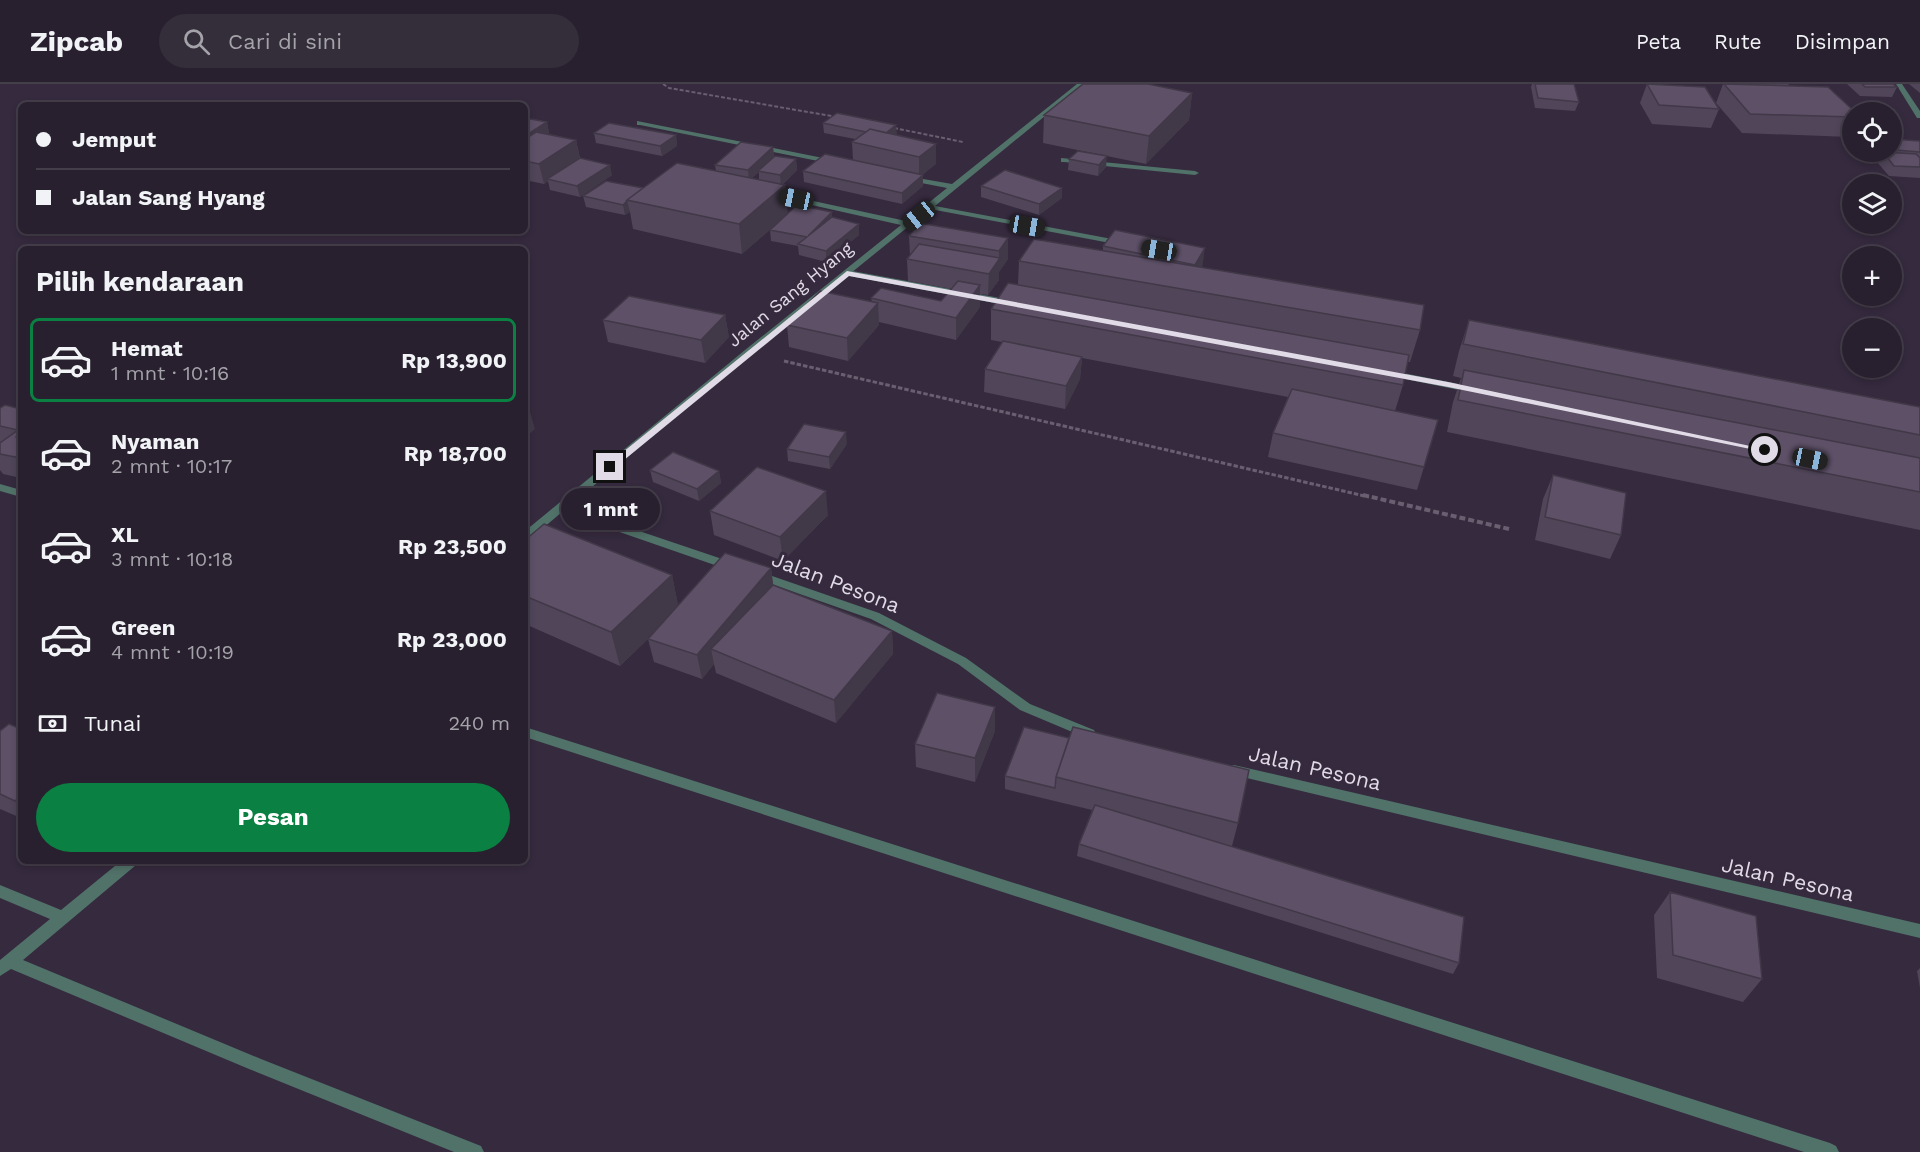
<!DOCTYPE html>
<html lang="id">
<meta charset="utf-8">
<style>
body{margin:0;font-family:"Work Sans",sans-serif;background:#342d3a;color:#f1f3f6;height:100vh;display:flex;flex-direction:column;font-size:22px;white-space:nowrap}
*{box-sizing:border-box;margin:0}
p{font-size:20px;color:#a5a3aa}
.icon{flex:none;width:33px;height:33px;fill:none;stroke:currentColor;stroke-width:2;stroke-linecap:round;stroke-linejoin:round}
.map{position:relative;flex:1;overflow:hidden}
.drawer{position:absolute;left:18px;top:162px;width:510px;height:618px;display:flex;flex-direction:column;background:#28202e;border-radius:9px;box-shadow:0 3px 9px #0003,0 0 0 2px #443e4a}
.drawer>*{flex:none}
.guide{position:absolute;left:18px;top:18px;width:510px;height:132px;border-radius:9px;box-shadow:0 3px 9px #0003,0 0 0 2px #443e4a;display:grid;align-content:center;height:132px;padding:0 18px;background:#28202e}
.fabs{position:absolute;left:1842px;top:18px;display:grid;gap:12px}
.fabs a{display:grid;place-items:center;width:60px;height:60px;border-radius:50%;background:#28202e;box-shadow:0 3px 9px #0003,0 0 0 2px #443e4a;font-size:30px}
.end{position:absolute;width:27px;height:27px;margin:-14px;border:8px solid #e1dae7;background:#111;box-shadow:0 0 0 3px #111}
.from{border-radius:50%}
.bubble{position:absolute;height:42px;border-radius:21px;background:#28202e;box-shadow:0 3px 9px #0003,0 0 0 2px #443e4a;font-size:20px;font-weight:700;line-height:42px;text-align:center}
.car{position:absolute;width:18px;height:36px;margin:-18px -9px;border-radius:8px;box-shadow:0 0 4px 2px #0007;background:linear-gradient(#222 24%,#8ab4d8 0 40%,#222 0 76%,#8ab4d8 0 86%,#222 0)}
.guide b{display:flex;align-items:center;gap:21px;height:57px;font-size:22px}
.guide b+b{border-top:2px solid #443e4a}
.guide i{width:15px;height:15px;background:#f1f3f6}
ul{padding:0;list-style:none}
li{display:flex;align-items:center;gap:18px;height:84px;margin:0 12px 9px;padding:0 6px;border:3px solid transparent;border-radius:9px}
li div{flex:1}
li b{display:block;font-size:22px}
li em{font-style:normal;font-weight:700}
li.on{border-color:#0b8043}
li>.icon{width:54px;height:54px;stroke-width:1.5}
h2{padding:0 18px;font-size:27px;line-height:72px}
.pay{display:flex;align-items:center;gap:15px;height:66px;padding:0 18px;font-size:22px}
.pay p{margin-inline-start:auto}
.cta{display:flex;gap:12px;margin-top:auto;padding:12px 18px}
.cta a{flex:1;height:69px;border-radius:36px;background:#0b8043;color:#fff;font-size:24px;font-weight:700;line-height:69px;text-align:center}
header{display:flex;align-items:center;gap:36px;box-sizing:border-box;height:84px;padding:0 30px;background:#28202e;border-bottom:2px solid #443e4a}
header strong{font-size:28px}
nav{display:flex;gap:33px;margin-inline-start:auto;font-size:21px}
.search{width:420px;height:54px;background:#342d3a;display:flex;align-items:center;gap:15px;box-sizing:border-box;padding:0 21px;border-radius:33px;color:#a5a3aa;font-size:22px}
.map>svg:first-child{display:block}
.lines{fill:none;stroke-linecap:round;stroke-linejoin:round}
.path-far2{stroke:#695f71;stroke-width:2;stroke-dasharray:4 2;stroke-linecap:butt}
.path-far1{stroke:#695f71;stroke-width:3;stroke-dasharray:4.5 2;stroke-linecap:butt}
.path{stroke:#695f71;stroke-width:4;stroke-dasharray:6 3;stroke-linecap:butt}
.service{fill:#517269;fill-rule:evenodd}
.minor{fill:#517269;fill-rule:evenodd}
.wall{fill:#504559;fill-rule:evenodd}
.shaded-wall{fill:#413848}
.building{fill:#5d5067;stroke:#413848;stroke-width:1.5}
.route{fill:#e1dae7}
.labels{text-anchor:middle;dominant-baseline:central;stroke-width:6;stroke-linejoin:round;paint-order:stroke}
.far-street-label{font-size:18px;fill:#e1dae7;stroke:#352a3e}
.street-label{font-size:21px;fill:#e1dae7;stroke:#352a3e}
</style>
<header>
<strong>Zipcab</strong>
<div class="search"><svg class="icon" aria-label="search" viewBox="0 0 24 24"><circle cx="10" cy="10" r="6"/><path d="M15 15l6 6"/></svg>Cari di sini</div>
<nav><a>Peta</a><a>Rute</a><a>Disimpan</a></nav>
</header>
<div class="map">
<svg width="1920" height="1068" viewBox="0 0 1920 1068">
<rect width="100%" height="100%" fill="#352a3e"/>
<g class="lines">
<path class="path-far2" d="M663 0 669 4 837 33
M894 44 963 58"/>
<path class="path-far1" d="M784 277 1369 413"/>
<path class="path" d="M1363 411 1509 445"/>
<path class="service" d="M847 186 1011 216 1015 219 1011 222 844 191V187Z
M1388 286 1474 303 1479 306 1474 309 1385 291 1383 289Z"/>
<path class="minor" d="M1077 0H1084L935 122 1123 157 1126 158V162L930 125 751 270 568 423 737 480 739 483 737 486H729L562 428 529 456 525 457V447L745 266 901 141 767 111V107L906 137 947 104 906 96V92L952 100Z
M1896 0H1902L1920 27V34H1917Z
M637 37 833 76 837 78 833 80 640 41H637Z
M1061 74 1195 87 1199 89 1195 91 1064 78H1061Z
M0 400 21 406V413L0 407Z
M758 487 879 529 966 574 1030 620 1094 646 1096 650 1094 654 1089 655 1020 626 958 580 871 535 754 494 752 491Z
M525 643 1830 1059 1836 1062 1839 1068H1804L525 653Z
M1234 681 1920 840V854L1234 691 1229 690 1227 686 1229 682Z
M121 777H138L136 781 23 876 261 975 481 1062 484 1068H454L249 985 11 885 0 892V876L50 835 0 814V801L61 826Z"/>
</g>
<path class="wall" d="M1532 0H1574L1579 18 1575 27 1535 24 1531 3Z
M1647 0 1719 25 1711 44 1652 40 1640 19Z
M1723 0H1789L1788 1 1852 28V47L1850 53 1742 49 1716 19Z
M1847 0H1893L1897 3 1892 13 1860 12Z
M1909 0H1920V9Z
M1192 9 1189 36 1146 80 1043 59 1044 31Z
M525 34 547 38 549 50 576 56 580 74 612 91 580 113 550 106 548 97 544 100 525 96Z
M823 39 896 51 936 80 922 91H923V102L902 120 804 98 803 87 853 76 852 58 855 55 824 49Z
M594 49 676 51 677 62 662 72 596 59Z
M1892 55 1920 57V94L1889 92 1877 78 1883 68H1892Z
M773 63 774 73 796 75 797 86 782 101H785L787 130 832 133 859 151 826 178 799 171 798 162 771 157 770 146 773 143 742 170 633 145 630 128 625 131 586 123 583 112 643 104 716 87 715 81ZM759 88V96L751 95Z
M1069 75 1106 83 1098 92 1068 86Z
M981 102 1062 104V114L1039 131 981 113Z
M1115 146 1202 184 1420 246 1410 278H1408L1403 301 1395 327 1424 383 1417 406 1268 373 1273 349 1288 313 1082 274 1080 295 1065 325 984 308 985 285 1002 258 991 256V225L1018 200 1019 177 1103 167V162Z
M909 152 1008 154V175L999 188V196L988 211 980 210V223L956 256 879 238V241L848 277 789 263 787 241 872 218 871 214 941 217 952 205 908 197 907 175 910 172Z
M725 231 729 253 705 279 608 258 603 236Z
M1469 236 1920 323V446L1447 348 1453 318 1461 294 1453 292 1459 267Z
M0 324 21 325V394L3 390 0 386Z
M847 360 830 385 788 377 787 365Z
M650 386 719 387 721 399 699 417 653 398Z
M1553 391 1621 451 1610 475 1535 456 1543 415Z
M710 427 828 431 783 477 714 451Z
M525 456 672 491 678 521 771 484 773 501 892 547 893 570 836 639 716 589 714 580 702 595 654 578 648 555 620 582 525 540Z
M995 623V647L975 698 916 683 915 660Z
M1024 643 1238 739 1232 762 1459 879 1453 890 1077 772 1079 760 1092 726 1005 705V692Z
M21 645V734L0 725V647Z
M1670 808 1762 895 1743 918 1657 894 1654 831Z
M1920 884V904L1917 887Z"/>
<path class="shaded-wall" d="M1192 9 1189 36 1146 80 1149 52Z
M547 38 551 58 525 75V52Z
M896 41 897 51H883Z
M676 51 677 62 662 72 660 62Z
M576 56 580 76 547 95 548 97 544 100 539 80Z
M936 60V80L919 94V73Z
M773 63 774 74 749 97 748 86Z
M1107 72 1106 83 1098 92 1099 81Z
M796 75 797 86 781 101 780 91Z
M610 81 612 91 580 113 577 102Z
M923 91V102L902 120V109Z
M785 101 788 131 742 170 739 140Z
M1062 104V114L1039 131V120Z
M627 117 630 128 625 131 623 121Z
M832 128V138L808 152Z
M859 140V151L826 178V167Z
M1008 154V175L999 188V196L988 211 989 190 999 175V167Z
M1205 164 1202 185 1192 202 1195 181Z
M980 201V223L956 256V234Z
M878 219 879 241 848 277 847 254Z
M725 231 729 253 705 279 701 256Z
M1082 273 1080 295 1065 325 1066 302Z
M525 311 535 345 525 354Z
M846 348 847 360 830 385 829 373Z
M21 369V382L15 373Z
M719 387 721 399 699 417 697 405Z
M826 407 828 431 783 477 780 453Z
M771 484 774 507 711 565 714 580 702 595 697 571Z
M672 491 679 525 620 582 611 548Z
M892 547 893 570 836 639 834 616Z
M995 623V647L975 698V674Z
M21 711V724L15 717Z"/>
<path class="building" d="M1083 0H1148L1192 9 1149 52 1044 31Z
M1535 0H1574L1579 18 1538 14Z
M1647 0 1705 3 1719 25 1659 21Z
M1724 0 1828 3 1855 28H1852V33L1750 30Z
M1862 0H1893L1897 3H1865Z
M837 29 896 41 886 49 870 45 866 48 823 39Z
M525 34 547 38 525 52Z
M609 39 676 51 660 62 594 49Z
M870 45 936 60 919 73 852 58Z
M536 48 576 56 539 80 525 77V55Z
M1892 55 1920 57V68L1896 66 1892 60Z
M741 58 773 63 748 86 715 81Z
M1078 67 1107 72 1099 81 1069 75Z
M1883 68 1916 70 1920 74V83L1894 82Z
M825 70 923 91 902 109 803 87Z
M775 72 796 75 780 91 758 87Z
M580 74 610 81 577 102 547 95Z
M677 79 785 101 739 140 627 116Z
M1005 86 1062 104 1039 120 981 102Z
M606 97 643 104 627 116V117L623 121 583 112Z
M797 121 832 128 808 152 832 133 859 140 826 167 798 160 807 153 770 146Z
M919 139 1008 154 999 167 909 152Z
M1115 146 1205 164 1195 181 1103 162Z
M1034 155 1424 221 1420 246 1019 177Z
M919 160 1000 174 989 190 907 175Z
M958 197 980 201 956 234 871 214 881 204 941 217Z
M1008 199 1409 271 1403 301 991 225Z
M820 207 878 219 847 254 787 241Z
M629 212 725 231 701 256 603 236Z
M1469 236 1920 323V351L1463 260Z
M1003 257 1082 273 1066 302 985 285Z
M1464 286 1920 374V408L1458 316Z
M1292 305 1438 336 1424 383 1273 349Z
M5 321 21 325V350L16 353 21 361V369L15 373 0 370V359L18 346 0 342V324Z
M804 340 846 348 829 373 787 365Z
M673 368 719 387 697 405 650 386Z
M757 383 826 407 780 453 710 427Z
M1553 391 1626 409 1621 451 1545 433Z
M544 440 672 491 611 548 525 512V456Z
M725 469 771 484 697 571 648 555Z
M773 501 892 547 834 616 711 565Z
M937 609 995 623 975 674 915 660Z
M9 640 21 645V711L15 717 0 710V647Z
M1024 643 1069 654 1056 693 1055 704 1005 692Z
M1073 643 1249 686 1238 739 1056 693Z
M1095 721 1464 833 1459 879 1079 760Z
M1670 808 1756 832 1762 895 1673 871Z"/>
<path class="route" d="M847 187 1448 298 1769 366 1765 368 1448 303 849 192 613 385H607V381Z"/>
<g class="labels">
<g class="far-street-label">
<text transform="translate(790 210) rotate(-39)">Jalan Sang Hyang</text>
</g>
<g class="street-label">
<text transform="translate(836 498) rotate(21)">Jalan Pesona</text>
<text transform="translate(1315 684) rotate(13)">Jalan Pesona</text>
<text transform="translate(1788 795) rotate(13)">Jalan Pesona</text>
</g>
</g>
</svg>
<div class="fabs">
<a><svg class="icon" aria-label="locate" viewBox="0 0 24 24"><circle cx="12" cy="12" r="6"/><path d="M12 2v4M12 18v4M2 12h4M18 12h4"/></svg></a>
<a><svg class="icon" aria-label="layers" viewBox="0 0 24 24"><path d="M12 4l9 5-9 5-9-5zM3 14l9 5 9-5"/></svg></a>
<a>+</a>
<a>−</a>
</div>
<i class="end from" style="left:1765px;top:366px"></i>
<i class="end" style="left:610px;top:383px"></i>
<div class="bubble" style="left:561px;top:404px;width:99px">1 mnt</div>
<i class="car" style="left:796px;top:115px;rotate:282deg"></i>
<i class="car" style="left:919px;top:132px;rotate:231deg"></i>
<i class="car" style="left:1027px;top:142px;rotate:100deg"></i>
<i class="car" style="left:1159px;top:166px;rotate:280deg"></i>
<i class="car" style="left:1810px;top:375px;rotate:102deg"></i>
<div class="guide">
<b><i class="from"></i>Jemput</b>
<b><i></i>Jalan Sang Hyang</b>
</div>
<section class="drawer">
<h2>Pilih kendaraan</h2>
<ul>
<li class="on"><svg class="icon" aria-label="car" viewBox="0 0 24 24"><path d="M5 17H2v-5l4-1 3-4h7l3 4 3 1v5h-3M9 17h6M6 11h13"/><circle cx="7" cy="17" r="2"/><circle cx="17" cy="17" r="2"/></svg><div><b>Hemat</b><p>1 mnt · 10:16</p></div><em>Rp 13,900</em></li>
<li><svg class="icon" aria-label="car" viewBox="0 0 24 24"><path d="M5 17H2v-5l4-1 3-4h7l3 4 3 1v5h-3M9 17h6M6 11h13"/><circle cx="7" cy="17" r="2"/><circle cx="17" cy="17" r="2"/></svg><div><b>Nyaman</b><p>2 mnt · 10:17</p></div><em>Rp 18,700</em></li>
<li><svg class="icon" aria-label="car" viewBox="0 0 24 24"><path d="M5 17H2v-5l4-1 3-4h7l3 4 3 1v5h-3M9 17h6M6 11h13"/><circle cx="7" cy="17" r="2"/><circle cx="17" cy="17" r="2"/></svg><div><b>XL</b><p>3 mnt · 10:18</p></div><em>Rp 23,500</em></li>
<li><svg class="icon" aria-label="car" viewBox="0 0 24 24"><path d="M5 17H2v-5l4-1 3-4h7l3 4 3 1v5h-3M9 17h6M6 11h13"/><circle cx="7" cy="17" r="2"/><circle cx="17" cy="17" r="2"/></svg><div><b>Green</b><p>4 mnt · 10:19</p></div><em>Rp 23,000</em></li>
</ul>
<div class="pay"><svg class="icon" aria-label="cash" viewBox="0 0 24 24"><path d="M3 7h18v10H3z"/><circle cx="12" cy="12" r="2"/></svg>Tunai<p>240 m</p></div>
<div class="cta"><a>Pesan</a></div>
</section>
</div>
